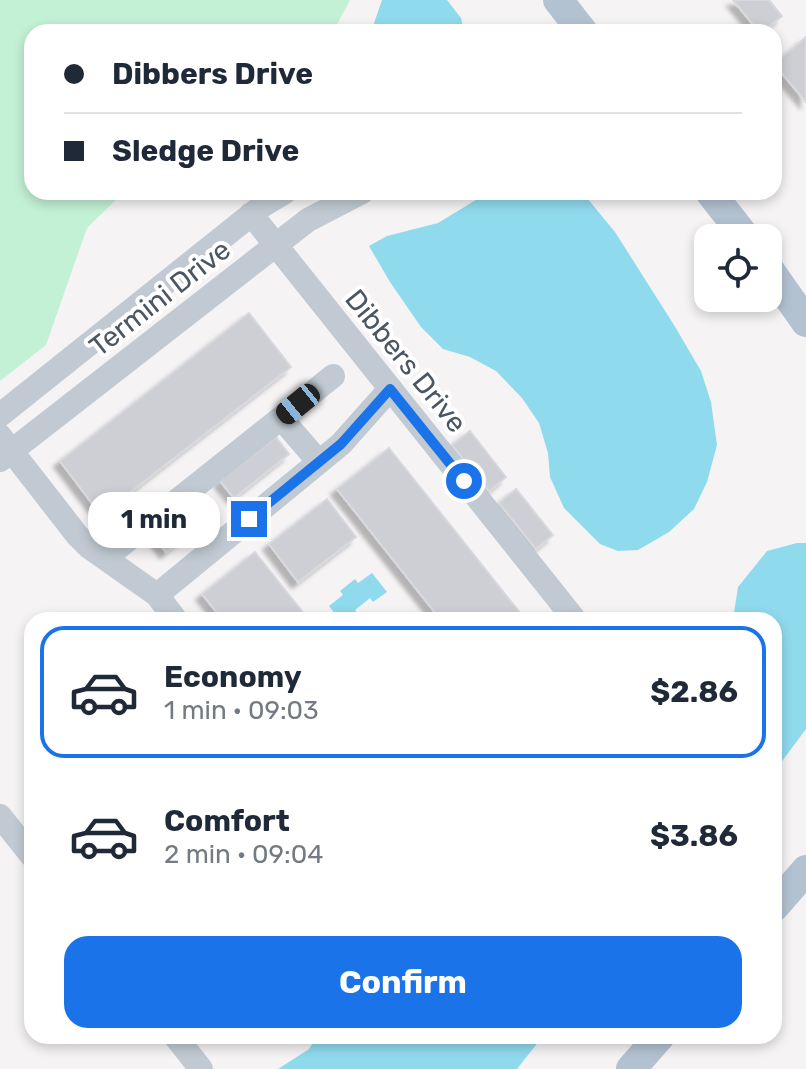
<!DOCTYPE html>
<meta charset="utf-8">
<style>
body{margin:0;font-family:Rubik,sans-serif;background:#f2f2f3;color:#1f2937;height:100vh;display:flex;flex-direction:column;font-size:30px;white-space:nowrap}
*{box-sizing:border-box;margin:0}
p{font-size:26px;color:#747a83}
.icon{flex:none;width:44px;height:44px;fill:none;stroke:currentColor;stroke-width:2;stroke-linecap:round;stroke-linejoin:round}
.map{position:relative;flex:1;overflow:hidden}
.panel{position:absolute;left:24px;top:612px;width:758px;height:432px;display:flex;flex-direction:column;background:#fff;border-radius:24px;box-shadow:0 4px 12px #0003}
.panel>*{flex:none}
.top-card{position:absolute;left:24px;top:24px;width:758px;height:176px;border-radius:24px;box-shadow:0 4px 12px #0003;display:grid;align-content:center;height:176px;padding:0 40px;background:#fff}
.fabs{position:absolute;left:694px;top:224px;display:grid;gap:16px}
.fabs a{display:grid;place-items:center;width:88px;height:88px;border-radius:16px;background:#fff;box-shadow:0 4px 12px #0003;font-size:40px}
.end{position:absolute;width:36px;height:36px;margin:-18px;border:10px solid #1a73e8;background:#fff;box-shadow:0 0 0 4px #fff}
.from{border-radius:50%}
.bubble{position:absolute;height:56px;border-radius:24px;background:#fff;box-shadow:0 4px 12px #0003;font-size:26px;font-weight:700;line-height:56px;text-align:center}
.car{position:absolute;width:24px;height:48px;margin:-24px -12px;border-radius:10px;box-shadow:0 0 6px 2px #0007;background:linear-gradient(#222 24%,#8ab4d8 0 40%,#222 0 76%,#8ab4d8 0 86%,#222 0)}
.top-card b{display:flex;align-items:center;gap:28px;height:76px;font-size:30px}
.top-card b+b{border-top:2px solid #e0e1e3}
.top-card i{width:20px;height:20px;background:#1f2937}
ul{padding:14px 0 0;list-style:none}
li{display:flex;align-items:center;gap:24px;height:132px;margin:0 16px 12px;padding:0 24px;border:4px solid transparent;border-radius:24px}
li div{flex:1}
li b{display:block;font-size:30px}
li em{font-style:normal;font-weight:700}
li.selected{border-color:#1a73e8}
li>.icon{width:72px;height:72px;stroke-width:1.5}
.primary-button{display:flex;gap:16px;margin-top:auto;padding:16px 40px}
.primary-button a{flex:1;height:92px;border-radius:24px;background:#1a73e8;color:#fff;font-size:32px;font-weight:700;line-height:92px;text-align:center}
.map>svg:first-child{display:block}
.green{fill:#c3f1d5}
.water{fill:#90daee}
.building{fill:#cdcfd5;stroke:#d7d9de;stroke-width:2;filter:url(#shadow)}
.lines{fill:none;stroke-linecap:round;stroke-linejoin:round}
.minor{stroke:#c1cad2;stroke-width:24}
.major{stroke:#b3c2d1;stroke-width:30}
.route{stroke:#1a73e8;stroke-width:10}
.labels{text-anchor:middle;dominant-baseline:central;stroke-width:8;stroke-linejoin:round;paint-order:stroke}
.street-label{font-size:28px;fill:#4a5661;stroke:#fff}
</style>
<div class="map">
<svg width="806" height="1069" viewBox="0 0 806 1069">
<defs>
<filter id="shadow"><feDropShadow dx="-6" dy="6" stdDeviation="2" flood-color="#0004"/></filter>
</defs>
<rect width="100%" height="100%" fill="#f5f3f3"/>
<path class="green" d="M0 0H350L333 32H32V192H124L87 228 46 345 0 381Z"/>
<path class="water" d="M382 0H447L461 18 464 32H371Z
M489 192H582L615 232 674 325 701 371 711 402 717 445 707 482 694 509 669 532 638 550 618 551 600 544 564 508 550 477 548 453 539 423 522 398 496 371 470 357 443 349 421 327 390 282 369 246 387 236 438 223Z
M797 543H806V729L774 772V620L733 619 738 587 767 551Z
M372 573 387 592 373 602 370 598 355 610 358 614 351 620H340L329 606 343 595 340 591 355 579 358 583Z
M317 1036H543L517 1069H278L309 1049Z"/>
<path class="building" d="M733 0H769L782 16 762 32H759Z
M806 37V102L774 64Z
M249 313 291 367 101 515 60 461Z
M470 431 506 477 489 491 452 445Z
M276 437 289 454 234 498 220 481Z
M389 448 525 619 524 620H441L337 489Z
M516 489 553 535 536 549 499 503Z
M204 494 217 511 166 552 152 534Z
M327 499 356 537 298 582 269 544Z
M255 552 309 620H223L202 594Z"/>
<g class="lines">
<path class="minor" d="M251 214 575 620
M0 415 262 206 285 192
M0 436 77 535 89 547 157 595 176 620
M0 460 308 220 362 192
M319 462 281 418 333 376
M105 558 281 418
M157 595 341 444 390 389
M0 816 32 856
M175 1036 201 1069"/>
<path class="major" d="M558 0 583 32
M710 192 746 238
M768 268 806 322
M774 907 806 870
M631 1069 660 1036"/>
</g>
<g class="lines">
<path class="route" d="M249 519 341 444 390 389 464 481"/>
</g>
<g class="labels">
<g class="street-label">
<text transform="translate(160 298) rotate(-38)">Termini Drive</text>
<text transform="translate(406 361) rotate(51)">Dibbers Drive</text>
</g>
</g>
</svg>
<div class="fabs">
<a><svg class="icon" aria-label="locate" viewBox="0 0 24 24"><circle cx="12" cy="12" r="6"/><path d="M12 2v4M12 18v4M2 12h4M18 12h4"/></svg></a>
</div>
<i class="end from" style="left:464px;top:481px"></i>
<i class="end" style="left:249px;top:519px"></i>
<div class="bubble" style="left:88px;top:492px;width:132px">1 min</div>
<i class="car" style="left:298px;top:404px;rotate:231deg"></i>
<div class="top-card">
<b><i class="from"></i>Dibbers Drive</b>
<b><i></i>Sledge Drive</b>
</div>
<section class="panel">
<ul>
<li class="selected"><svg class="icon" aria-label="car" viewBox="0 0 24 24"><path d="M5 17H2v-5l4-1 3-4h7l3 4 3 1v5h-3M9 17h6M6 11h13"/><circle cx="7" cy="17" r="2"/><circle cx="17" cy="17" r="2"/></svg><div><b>Economy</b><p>1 min · 09:03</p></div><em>$2.86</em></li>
<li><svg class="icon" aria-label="car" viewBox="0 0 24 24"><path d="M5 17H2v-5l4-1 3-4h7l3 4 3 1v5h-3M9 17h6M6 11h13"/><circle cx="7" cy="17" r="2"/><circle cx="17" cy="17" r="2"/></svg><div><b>Comfort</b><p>2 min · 09:04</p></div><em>$3.86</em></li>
</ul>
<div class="primary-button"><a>Confirm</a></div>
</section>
</div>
